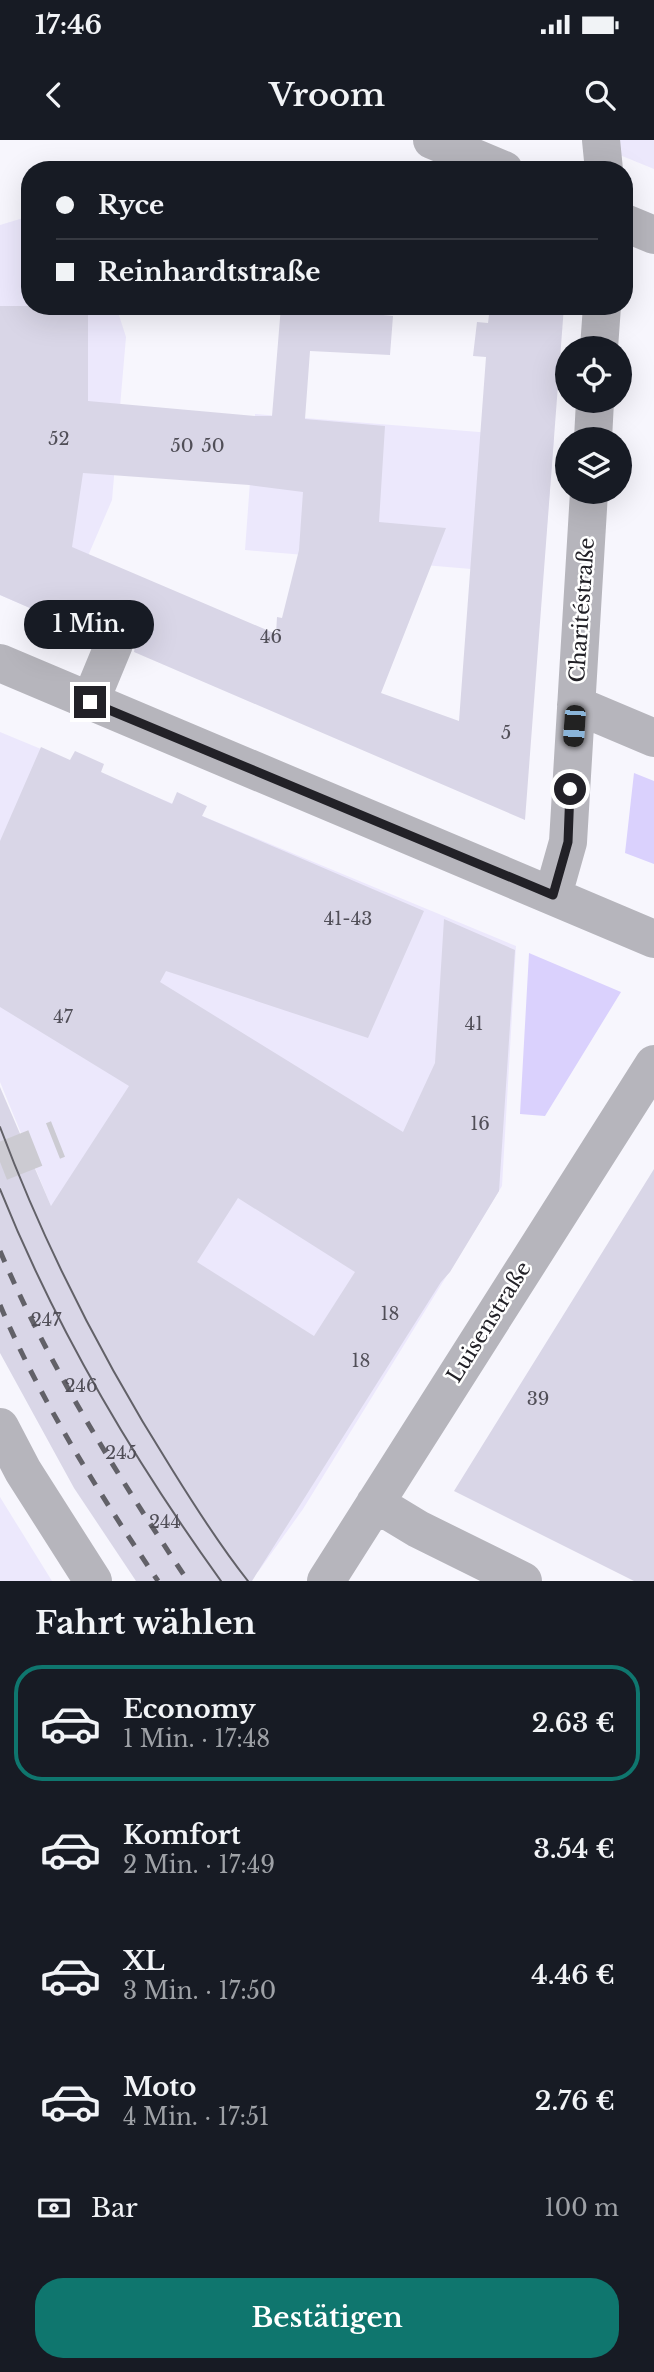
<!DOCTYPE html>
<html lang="de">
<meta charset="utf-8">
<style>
body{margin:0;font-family:"Libre Baskerville",serif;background:#242831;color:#f1f3f6;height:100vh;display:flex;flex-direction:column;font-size:26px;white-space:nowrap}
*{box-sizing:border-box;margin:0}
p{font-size:23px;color:#9ea1a6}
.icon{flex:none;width:38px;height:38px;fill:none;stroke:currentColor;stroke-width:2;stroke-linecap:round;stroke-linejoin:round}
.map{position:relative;height:1441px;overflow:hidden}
.details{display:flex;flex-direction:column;background:#171b24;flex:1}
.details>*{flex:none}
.top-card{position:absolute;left:21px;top:21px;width:612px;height:154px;border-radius:28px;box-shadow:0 7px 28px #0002;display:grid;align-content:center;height:154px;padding:0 35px;background:#171b24}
.tools{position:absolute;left:555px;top:196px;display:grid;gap:14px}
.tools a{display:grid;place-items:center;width:77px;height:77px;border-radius:50%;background:#171b24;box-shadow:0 7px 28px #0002;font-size:35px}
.end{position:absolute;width:32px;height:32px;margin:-16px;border:9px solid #222127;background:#fff;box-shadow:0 0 0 4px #fff}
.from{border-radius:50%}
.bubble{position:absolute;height:49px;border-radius:24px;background:#171b24;box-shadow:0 7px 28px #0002;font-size:23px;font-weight:600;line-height:49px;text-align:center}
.car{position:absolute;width:21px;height:42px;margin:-21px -10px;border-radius:9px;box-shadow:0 0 5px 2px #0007;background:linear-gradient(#222 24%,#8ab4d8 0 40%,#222 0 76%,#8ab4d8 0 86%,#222 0)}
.top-card b{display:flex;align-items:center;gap:24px;height:66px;font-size:26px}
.top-card b+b{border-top:2px solid #363941}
.top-card i{width:18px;height:18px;background:#f1f3f6}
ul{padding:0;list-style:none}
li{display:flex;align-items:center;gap:21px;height:116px;margin:0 14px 10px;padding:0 21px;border:4px solid transparent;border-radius:28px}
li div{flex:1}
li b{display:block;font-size:26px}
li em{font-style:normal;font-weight:600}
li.active{border-color:#0f766e}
li>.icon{width:63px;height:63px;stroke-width:1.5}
h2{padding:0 35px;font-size:32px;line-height:84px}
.pay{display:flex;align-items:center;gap:18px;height:77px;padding:0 35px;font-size:26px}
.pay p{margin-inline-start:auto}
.primary-button{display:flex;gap:14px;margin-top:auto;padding:14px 35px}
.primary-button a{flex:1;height:80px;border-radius:28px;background:#0f766e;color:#fff;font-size:28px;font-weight:600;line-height:80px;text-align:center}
.status{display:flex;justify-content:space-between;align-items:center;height:49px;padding:0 35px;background:#171b24;direction:ltr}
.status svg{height:19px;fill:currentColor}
header{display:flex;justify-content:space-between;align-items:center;height:91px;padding:0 35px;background:#171b24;font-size:32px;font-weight:600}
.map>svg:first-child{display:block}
.built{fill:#ece8fc}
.green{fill:#dad1fd}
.building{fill:#d9d6e7;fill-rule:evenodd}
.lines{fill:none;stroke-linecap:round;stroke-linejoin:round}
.minor-tunnel{stroke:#cccbd2;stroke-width:38;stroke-dasharray:38 19;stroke-linecap:butt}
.minor{stroke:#b6b5bc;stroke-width:38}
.tram{stroke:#626168;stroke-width:2}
.rail{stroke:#626168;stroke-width:5;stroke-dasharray:12 12;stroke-linecap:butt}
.route{stroke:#222127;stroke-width:9}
.labels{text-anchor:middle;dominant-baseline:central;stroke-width:5;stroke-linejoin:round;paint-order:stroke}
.number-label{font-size:18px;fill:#504e57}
.street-label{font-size:21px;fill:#222127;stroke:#fff}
</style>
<div class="status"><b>17:46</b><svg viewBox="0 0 49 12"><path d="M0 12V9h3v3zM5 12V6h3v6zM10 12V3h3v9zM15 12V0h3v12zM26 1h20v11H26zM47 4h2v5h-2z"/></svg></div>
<header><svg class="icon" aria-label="back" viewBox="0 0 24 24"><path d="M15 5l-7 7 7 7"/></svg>Vroom<svg class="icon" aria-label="search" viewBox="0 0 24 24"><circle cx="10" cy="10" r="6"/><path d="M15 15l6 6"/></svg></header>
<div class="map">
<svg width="654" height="1441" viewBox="0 0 654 1441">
<rect width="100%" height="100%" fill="#f7f6fd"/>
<path class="built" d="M582 0H654V29L605 9Z
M30 76V166H116L126 197 112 360 60 481 0 455V85Z
M255 274 554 298 543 435 245 410Z
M0 592 516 806 502 1046 303 1369 258 1432 249 1420 57 1081 0 942Z
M0 1357 8 1370 52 1441H0Z"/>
<path class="green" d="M634 633 654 641V724L625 713Z
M529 813 621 852 545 976 520 974Z"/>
<path class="building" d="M0 166H88V261L255 276H272L281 166H314L313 168 393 176 390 215 310 211 305 279 385 286 379 382 446 388 381 553 459 581 486 217 473 216 477 182 488 183 490 166H564L525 680 134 512 136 500 131 490 123 484 110 482 100 487 94 496 0 455ZM83 333 249 345 303 352 299 410 282 478 277 477 276 494 72 407Z
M41 607 70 620 75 611 104 624 101 632 172 664 177 652 207 666 202 676 424 771 368 898 166 831 160 842 403 992 435 923 444 779 515 810 499 1051 450 1132 441 1142 252 1441H136L74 1348 0 1213V947L51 1066 129 946 0 867V701ZM238 1058 355 1132 314 1196 197 1122Z
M654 1029V1441H634L454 1351Z"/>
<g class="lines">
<path class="minor-tunnel" d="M0 1022 58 999"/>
<path class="minor" d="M432 0 504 30
M601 0 604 30
M625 83 654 95
M599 208 602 166
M593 299 595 261
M0 523 654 799
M90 562 114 504
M576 565 654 598
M553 755 568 702 589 352
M0 1287 23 1331 93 1441
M375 1363 418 1389 523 1441
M326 1441 654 924"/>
<path class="tram" d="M0 987C45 1107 104 1222 173 1331 196 1368 220 1406 248 1441
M0 1049C56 1189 133 1319 221 1441"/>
<path class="rail" d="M0 1111C50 1228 117 1335 188 1441
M0 1165C41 1262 99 1353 158 1441"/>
</g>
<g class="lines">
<path class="route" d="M90 562 553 755 568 702 570 649"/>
</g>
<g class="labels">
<g class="number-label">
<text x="59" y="299">52</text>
<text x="182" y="306">50</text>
<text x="213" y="306">50</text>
<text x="271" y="497">46</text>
<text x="506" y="593">5</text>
<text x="348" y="779">41-43</text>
<text x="63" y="877">47</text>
<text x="474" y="884">41</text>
<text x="480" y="984">16</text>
<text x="390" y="1174">18</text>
<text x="46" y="1180">247</text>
<text x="361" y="1221">18</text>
<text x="81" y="1246">246</text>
<text x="538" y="1259">39</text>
<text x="121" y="1313">245</text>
<text x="165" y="1382">244</text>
</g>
<g class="street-label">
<text transform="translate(582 470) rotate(-86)">Charitéstraße</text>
<text transform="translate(489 1182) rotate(-58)">Luisenstraße</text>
</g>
</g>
</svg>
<div class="tools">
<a><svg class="icon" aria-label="locate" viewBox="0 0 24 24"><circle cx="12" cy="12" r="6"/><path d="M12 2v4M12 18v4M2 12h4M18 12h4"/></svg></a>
<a><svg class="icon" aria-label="layers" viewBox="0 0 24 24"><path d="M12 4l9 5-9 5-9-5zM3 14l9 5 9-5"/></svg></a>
</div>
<i class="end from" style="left:570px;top:649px"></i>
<i class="end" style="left:90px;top:562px"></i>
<div class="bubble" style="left:24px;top:460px;width:130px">1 Min.</div>
<i class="car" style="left:574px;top:586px;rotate:184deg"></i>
<div class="top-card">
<b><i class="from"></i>Ryce</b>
<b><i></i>Reinhardtstraße</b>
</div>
</div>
<section class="details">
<h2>Fahrt wählen</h2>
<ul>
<li class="active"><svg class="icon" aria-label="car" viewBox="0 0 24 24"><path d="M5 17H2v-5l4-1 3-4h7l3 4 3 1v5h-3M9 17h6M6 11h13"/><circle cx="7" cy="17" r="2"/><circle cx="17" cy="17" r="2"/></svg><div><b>Economy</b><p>1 Min. · 17:48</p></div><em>2.63 €</em></li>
<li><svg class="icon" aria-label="car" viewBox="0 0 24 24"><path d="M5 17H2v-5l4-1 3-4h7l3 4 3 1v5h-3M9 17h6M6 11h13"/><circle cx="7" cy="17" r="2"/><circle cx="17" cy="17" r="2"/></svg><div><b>Komfort</b><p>2 Min. · 17:49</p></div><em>3.54 €</em></li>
<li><svg class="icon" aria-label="car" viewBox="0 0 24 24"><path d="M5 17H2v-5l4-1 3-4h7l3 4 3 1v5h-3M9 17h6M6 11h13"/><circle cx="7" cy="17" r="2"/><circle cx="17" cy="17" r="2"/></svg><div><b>XL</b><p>3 Min. · 17:50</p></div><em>4.46 €</em></li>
<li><svg class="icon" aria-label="car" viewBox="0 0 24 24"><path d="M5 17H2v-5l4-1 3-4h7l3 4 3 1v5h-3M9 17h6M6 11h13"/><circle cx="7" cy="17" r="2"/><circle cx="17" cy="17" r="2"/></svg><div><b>Moto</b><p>4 Min. · 17:51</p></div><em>2.76 €</em></li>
</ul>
<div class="pay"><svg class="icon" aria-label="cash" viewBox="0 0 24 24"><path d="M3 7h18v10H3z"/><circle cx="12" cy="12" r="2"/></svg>Bar<p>100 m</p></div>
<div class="primary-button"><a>Bestätigen</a></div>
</section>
